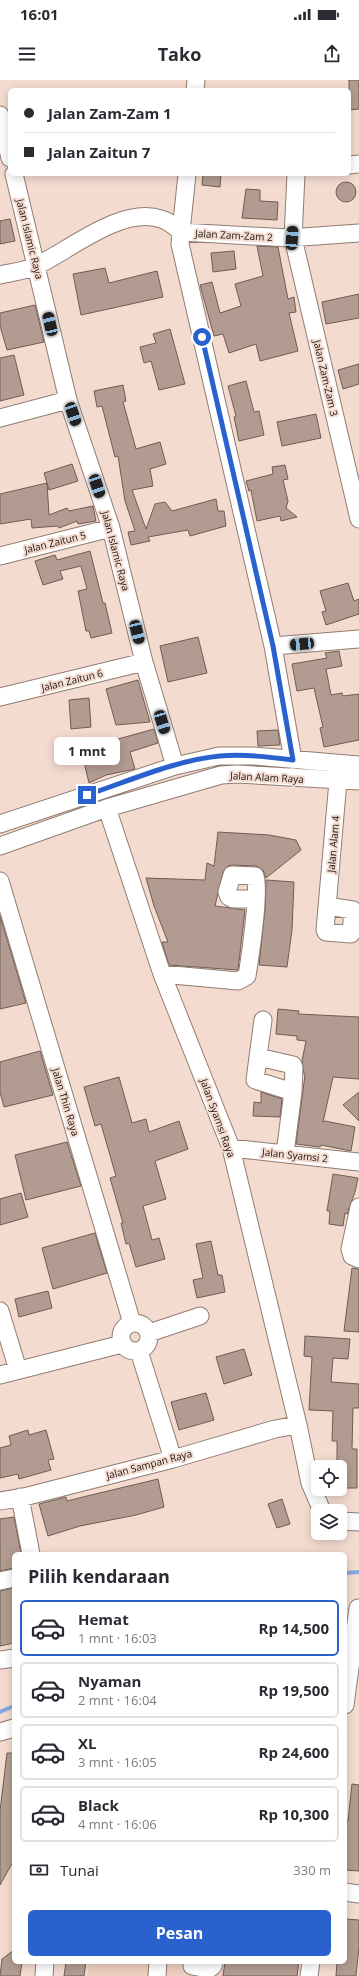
<!DOCTYPE html>
<html lang="id">
<meta charset="utf-8">
<style>
body{margin:0;font-family:"Open Sans",sans-serif;background:#f7f7f7;color:#2b2b33;height:100vh;display:flex;flex-direction:column;font-size:15px;white-space:nowrap}
*{box-sizing:border-box;margin:0}
p{font-size:13px;color:#7c7c81}
.icon{flex:none;width:22px;height:22px;fill:none;stroke:currentColor;stroke-width:2;stroke-linecap:round;stroke-linejoin:round}
.map{position:relative;flex:1;overflow:hidden}
.details{position:absolute;left:12px;top:1472px;width:335px;height:412px;display:flex;flex-direction:column;background:#fff;border-radius:6px;box-shadow:0 2px 10px #0003}
.details>*{flex:none}
.hud{position:absolute;left:8px;top:8px;width:343px;height:88px;border-radius:6px;box-shadow:0 2px 10px #0003;display:grid;align-content:center;height:88px;padding:0 16px;background:#fff}
.controls{position:absolute;left:311px;top:1380px;display:grid;gap:8px}
.controls a{display:grid;place-items:center;width:36px;height:36px;border-radius:6px;background:#fff;box-shadow:0 2px 10px #0003;font-size:20px}
.end{position:absolute;width:18px;height:18px;margin:-9px;border:5px solid #2961ce;background:#fff;box-shadow:0 0 0 2px #fff}
.from{border-radius:50%}
.bubble{position:absolute;height:28px;border-radius:6px;background:#fff;box-shadow:0 2px 10px #0003;font-size:13px;font-weight:700;line-height:28px;text-align:center}
.car{position:absolute;width:12px;height:24px;margin:-12px -6px;border-radius:5px;box-shadow:0 0 3px 1px #0007;background:linear-gradient(#222 24%,#8ab4d8 0 40%,#222 0 76%,#8ab4d8 0 86%,#222 0)}
.hud b{display:flex;align-items:center;gap:14px;height:38px;font-size:15px}
.hud b+b{border-top:1px solid #e1e1e2}
.hud i{width:10px;height:10px;background:#2b2b33}
ul{padding:0;list-style:none}
li{display:flex;align-items:center;gap:12px;height:56px;margin:0 8px 6px;padding:0 8px;border:2px solid #e1e1e2;border-radius:6px}
li div{flex:1}
li b{display:block;font-size:15px}
li em{font-style:normal;font-weight:700}
li.on{border-color:#2961ce}
li>.icon{width:36px;height:36px;stroke-width:1.5}
h2{padding:0 16px;font-size:18px;line-height:48px}
.pay{display:flex;align-items:center;gap:10px;height:44px;padding:0 16px;font-size:15px}
.pay p{margin-inline-start:auto}
.cta{display:flex;gap:8px;margin-top:auto;padding:8px 16px}
.cta a{flex:1;height:46px;border-radius:6px;background:#2961ce;color:#fff;font-size:16px;font-weight:700;line-height:46px;text-align:center}
.status{display:flex;justify-content:space-between;align-items:center;height:28px;padding:0 20px;background:#fff;direction:ltr}
.status svg{height:11px;fill:currentColor}
header{display:flex;justify-content:space-between;align-items:center;height:52px;padding:0 16px;background:#fff;font-size:18px;font-weight:700}
.map>svg:first-child{display:block}
.built{fill:#eecfc0}
.lines{fill:none;stroke-linecap:round;stroke-linejoin:round}
.stream{stroke:#87a8e2;stroke-width:4}
.building{fill:#b29c91;stroke:#705c52}
.minor-casing{stroke:#917c71;stroke-width:19}
.minor{stroke:#fff;stroke-width:17}
.route{stroke:#2961ce;stroke-width:5}
.labels{text-anchor:middle;dominant-baseline:central;stroke-width:4;stroke-linejoin:round;paint-order:stroke}
.street-label{font-size:10px;fill:#1b130f;stroke:#f3dbd0}
</style>
<div class="status"><b>16:01</b><svg viewBox="0 0 49 12"><path d="M0 12V9h3v3zM5 12V6h3v6zM10 12V3h3v9zM15 12V0h3v12zM26 1h20v11H26zM47 4h2v5h-2z"/></svg></div>
<header><svg class="icon" aria-label="menu" viewBox="0 0 24 24"><path d="M4 6h16M4 12h16M4 18h16"/></svg>Tako<svg class="icon" aria-label="share" viewBox="0 0 24 24"><path d="M12 15V3M7 8l5-5 5 5M5 13v7h14v-7"/></svg></header>
<div class="map">
<svg width="359" height="1896" viewBox="0 0 359 1896">
<rect width="100%" height="100%" fill="#f3dbd0"/>
<path class="built" d="M89 1882H262L261 1896H87Z"/>
<g class="lines">
<path class="stream" d="M345 1493 359 1492
M0 1632 14 1626"/>
</g>
<path class="building" d="M349 0H359V29L349 30Z
M203 94H221L220 107 202 105Z
M336 112a10 10 0 1 1 20 0a10 10 0 1 1-20 0Z
M246 109 260 110V121L278 122 277 140 242 138Z
M10 139 15 161 0 164V141Z
M257 166 278 167 288 219 294 217 296 232 289 233 298 271 260 281 256 264 229 273 223 254 214 256 200 205 212 202 220 233 241 226 235 204 263 196Z
M234 171 236 189 213 192 211 173Z
M105 188 109 203 157 191 163 217 81 235 73 194Z
M359 214V238L326 244 322 222Z
M35 225 44 262 7 270 0 246V233Z
M170 249 185 304 159 310 151 281 144 283 140 267 156 263 153 254Z
M14 275 24 315 0 321V278Z
M359 284V304L343 309 338 290Z
M246 301 254 332 259 331 264 355 239 361 234 337 236 336 228 306Z
M123 305 126 321 123 322 136 369 160 362 166 384 150 389 153 406 132 410 146 449 155 424 165 422 172 431 216 419 218 431H224L226 446 190 456 188 450 148 457 150 461 131 465 128 452 135 451 125 421 118 376 115 377 102 326 97 327 94 311Z
M316 334 321 358 282 366 277 342Z
M72 384 78 401 49 410 44 393Z
M285 385 288 399 283 400 288 421 286 428 297 437 281 441 280 436 257 441 251 410 249 411 246 401 273 394 272 387Z
M47 403 49 435 67 428 69 431 93 426 96 441 78 444 77 441 59 448 58 446 32 448 31 439 0 444V414Z
M90 471 103 523H105L112 553 91 558 89 551H86L78 511 87 509 81 486 60 491 63 499 43 505 35 481 55 475 57 480Z
M348 503 354 521 359 519V534L326 545 322 532 326 531 320 511Z
M198 557 207 593 168 602 160 566Z
M339 571 342 586 326 589 331 615 342 613 343 616 359 614V660L324 667 320 648 323 647 314 608 297 611 292 584 327 578 325 573Z
M138 600 150 642 116 645 106 609Z
M89 618 91 647 71 649 69 620Z
M154 649 158 663 130 672 135 689 106 695 89 703 84 682 79 683 75 672 99 665 100 668 119 662 118 659Z
M278 650 280 665 258 666 257 651Z
M218 752 269 755 296 760 301 770 266 798 263 790 256 786 232 785 228 786 223 792 215 826 245 830 238 890 169 885 162 862H168L154 826 146 798 205 800 207 783 214 786Z
M266 800 294 802 292 850 287 887 259 885 265 829Z
M0 836 26 923 0 929Z
M278 929 299 931 298 934 359 937V999L333 997 323 1042 325 1041 355 1047 351 1071 321 1065 320 1067 296 1064 305 995 304 994 302 981 306 961 297 960V956L276 954Z
M40 971 53 1015 4 1027 0 1012V982Z
M119 997 132 1043 146 1039 149 1052 179 1041 188 1069 155 1081 166 1119 143 1126 152 1160 159 1158 165 1179 136 1187 129 1163 126 1164 121 1143H123L110 1098 116 1096 101 1044 95 1046 84 1007Z
M261 1012 282 1019 280 1037 253 1036 254 1022 261 1023Z
M359 1012V1041L343 1025Z
M67 1062 81 1106 26 1120 15 1075Z
M333 1094 358 1098 355 1112 347 1134 345 1133 343 1146 329 1144 330 1131H327Z
M21 1113 28 1137 0 1145V1119Z
M95 1153 107 1193 53 1209 42 1168Z
M211 1161 218 1195H222L225 1212 197 1218 193 1200 203 1198 196 1164Z
M352 1188 359 1189V1252L344 1251Z
M48 1211 52 1228 19 1237 15 1219Z
M305 1256 350 1259 348 1279 333 1278 331 1302 359 1304V1328H353L352 1369H357V1408H340V1387H337V1361H332L333 1331 309 1330 312 1277 304 1276Z
M244 1269 252 1295 224 1304 216 1277Z
M206 1313 214 1340 179 1350 171 1322Z
M28 1350 29 1355 46 1350 54 1379 48 1380 51 1390 19 1399 18 1394 0 1398V1368L11 1365 9 1356Z
M158 1399 164 1427 136 1435 80 1446 48 1456 39 1424 66 1417 67 1421 87 1416Z
M282 1419 290 1444 277 1448 268 1424Z
M14 1437 21 1474H14V1488L0 1491V1439Z
M14 1508V1563L0 1566V1511Z
M7 1673H14V1780L0 1805V1731Z
M352 1704 359 1705V1791L345 1790V1740L348 1741Z
M345 1839 359 1840V1867L356 1896H336L337 1882H345Z
M14 1870V1882H22L20 1896H0L2 1879Z
M66 1882H86L84 1896H64Z
M225 1882H299L297 1896H223Z"/>
<g class="lines">
<defs>
<path id="minor" d="M195 10 196 0
M0 35 10 78
M349 85 359 84
M14 94 68 320 111 448 144 582 175 686
M296 94 293 158 359 439
M0 195C12 192 27 191 38 185 71 169 122 126 161 139 169 141 174 146 181 152L187 94
M0 338 68 320
M0 476 111 448
M273 566 359 559
M0 617 144 582
M293 680 273 566 180 164 181 152 289 158 359 153
M107 728 162 894 231 1068 298 1345 310 1403 322 1431
M0 744 175 686 219 676H253L359 685
M0 766 107 728 221 695 237 694 359 701
M0 801 132 1243
M327 826 353 830 351 854 326 852 325 850 338 701
M162 894 238 901 247 896C250 877 260 810 255 796L232 795 227 812 229 817 233 819H256
M258 977 263 940
M231 1068 359 1082
M285 1073 293 1012 294 988 293 985 258 977 255 1000 293 1012
M359 1127 350 1169 352 1176 359 1179
M0 1231 18 1290
M121 1257a14 14 0 1 1 28 0a14 14 0 1 1-28 0Z
M149 1253 200 1236
M139 1271 173 1379
M0 1295 122 1264
M20 1417 31 1474
M0 1421 24 1417 173 1379 275 1349 298 1345
M340 1441 359 1442
M0 1501 14 1498
M0 1580 14 1578
M345 1625 358 1528
M0 1652 14 1648
M345 1812 359 1814
M192 1886 209 1889 213 1886 214 1882
M44 1896 45 1882
M157 1896 158 1882
M309 1896 311 1882"/>
</defs>
<use href="#minor" class="minor-casing"/>
<use href="#minor" class="minor"/>
</g>
<g class="lines">
<path class="route" d="M87 715C129 701 176 680 220 676 244 674 269 677 293 680L273 566 202 257"/>
</g>
<g class="labels">
<g class="street-label">
<text transform="translate(234 155) rotate(3)">Jalan Zam-Zam 2</text>
<text transform="translate(30 159) rotate(76)">Jalan Islamic Raya</text>
<text transform="translate(326 298) rotate(77)">Jalan Zam-Zam 3</text>
<text transform="translate(55 462) rotate(-14)">Jalan Zaitun 5</text>
<text transform="translate(116 471) rotate(75)">Jalan Islamic Raya</text>
<text transform="translate(72 600) rotate(-14)">Jalan Zaitun 6</text>
<text transform="translate(267 697) rotate(3)">Jalan Alam Raya</text>
<text transform="translate(333 764) rotate(-85)">Jalan Alam 4</text>
<text transform="translate(66 1022) rotate(73)">Jalan Thin Raya</text>
<text transform="translate(218 1038) rotate(70)">Jalan Syamsi Raya</text>
<text transform="translate(295 1075) rotate(6)">Jalan Syamsi 2</text>
<text transform="translate(149 1384) rotate(-15)">Jalan Sampan Raya</text>
</g>
</g>
</svg>
<div class="controls">
<a><svg class="icon" aria-label="locate" viewBox="0 0 24 24"><circle cx="12" cy="12" r="6"/><path d="M12 2v4M12 18v4M2 12h4M18 12h4"/></svg></a>
<a><svg class="icon" aria-label="layers" viewBox="0 0 24 24"><path d="M12 4l9 5-9 5-9-5zM3 14l9 5 9-5"/></svg></a>
</div>
<i class="end from" style="left:202px;top:257px"></i>
<i class="end" style="left:87px;top:715px"></i>
<div class="bubble" style="left:54px;top:657px;width:66px">1 mnt</div>
<i class="car" style="left:292px;top:158px;rotate:4deg"></i>
<i class="car" style="left:50px;top:244px;rotate:347deg"></i>
<i class="car" style="left:73px;top:334px;rotate:162deg"></i>
<i class="car" style="left:97px;top:406px;rotate:162deg"></i>
<i class="car" style="left:137px;top:552px;rotate:166deg"></i>
<i class="car" style="left:302px;top:564px;rotate:265deg"></i>
<i class="car" style="left:162px;top:642px;rotate:163deg"></i>
<div class="hud">
<b><i class="from"></i>Jalan Zam-Zam 1</b>
<b><i></i>Jalan Zaitun 7</b>
</div>
<section class="details">
<h2>Pilih kendaraan</h2>
<ul>
<li class="on"><svg class="icon" aria-label="car" viewBox="0 0 24 24"><path d="M5 17H2v-5l4-1 3-4h7l3 4 3 1v5h-3M9 17h6M6 11h13"/><circle cx="7" cy="17" r="2"/><circle cx="17" cy="17" r="2"/></svg><div><b>Hemat</b><p>1 mnt · 16:03</p></div><em>Rp 14,500</em></li>
<li><svg class="icon" aria-label="car" viewBox="0 0 24 24"><path d="M5 17H2v-5l4-1 3-4h7l3 4 3 1v5h-3M9 17h6M6 11h13"/><circle cx="7" cy="17" r="2"/><circle cx="17" cy="17" r="2"/></svg><div><b>Nyaman</b><p>2 mnt · 16:04</p></div><em>Rp 19,500</em></li>
<li><svg class="icon" aria-label="car" viewBox="0 0 24 24"><path d="M5 17H2v-5l4-1 3-4h7l3 4 3 1v5h-3M9 17h6M6 11h13"/><circle cx="7" cy="17" r="2"/><circle cx="17" cy="17" r="2"/></svg><div><b>XL</b><p>3 mnt · 16:05</p></div><em>Rp 24,600</em></li>
<li><svg class="icon" aria-label="car" viewBox="0 0 24 24"><path d="M5 17H2v-5l4-1 3-4h7l3 4 3 1v5h-3M9 17h6M6 11h13"/><circle cx="7" cy="17" r="2"/><circle cx="17" cy="17" r="2"/></svg><div><b>Black</b><p>4 mnt · 16:06</p></div><em>Rp 10,300</em></li>
</ul>
<div class="pay"><svg class="icon" aria-label="cash" viewBox="0 0 24 24"><path d="M3 7h18v10H3z"/><circle cx="12" cy="12" r="2"/></svg>Tunai<p>330 m</p></div>
<div class="cta"><a>Pesan</a></div>
</section>
</div>
